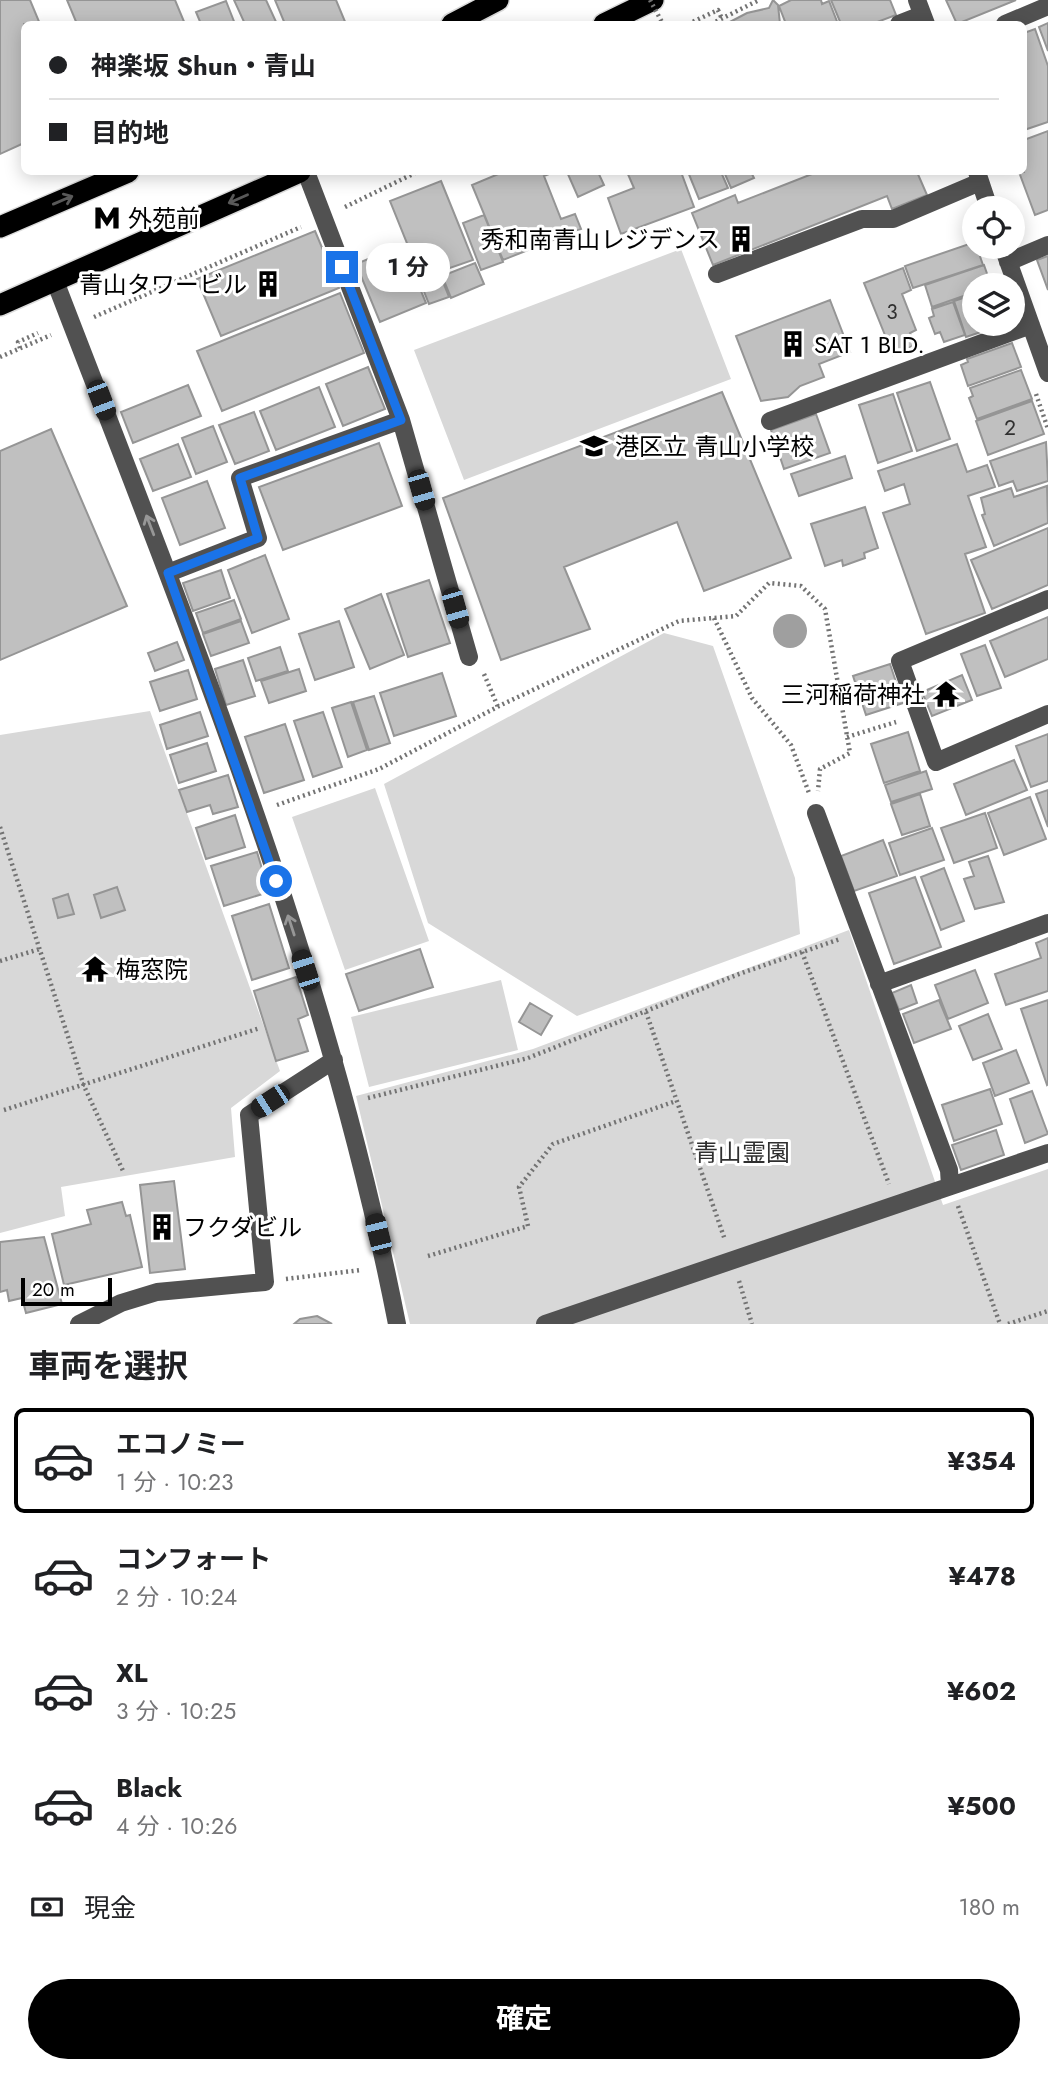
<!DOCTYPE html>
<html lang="ja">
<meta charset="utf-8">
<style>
body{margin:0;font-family:Jost,"Noto Sans JP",sans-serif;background:#f6f6f6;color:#202124;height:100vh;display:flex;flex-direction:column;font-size:26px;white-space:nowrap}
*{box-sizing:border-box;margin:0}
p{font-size:23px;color:#757577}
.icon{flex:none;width:38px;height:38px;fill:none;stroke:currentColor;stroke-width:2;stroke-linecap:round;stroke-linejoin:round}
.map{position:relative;height:1324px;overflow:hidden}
.sheet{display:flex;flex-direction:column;background:#fff;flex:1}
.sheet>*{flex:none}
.hud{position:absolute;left:21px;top:21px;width:1006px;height:154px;border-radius:10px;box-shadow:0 4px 18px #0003;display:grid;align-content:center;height:154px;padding:0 28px;background:#fff}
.tools{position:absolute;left:962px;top:196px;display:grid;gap:14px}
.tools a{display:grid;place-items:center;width:63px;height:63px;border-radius:50%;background:#fff;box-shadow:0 4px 18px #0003;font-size:35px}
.scale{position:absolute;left:21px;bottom:18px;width:91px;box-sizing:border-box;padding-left:7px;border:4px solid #000;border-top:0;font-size:19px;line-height:24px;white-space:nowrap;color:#000;-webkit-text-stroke:5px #fff;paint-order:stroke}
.end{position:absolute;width:32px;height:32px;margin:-16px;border:9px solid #1a73e8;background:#fff;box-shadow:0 0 0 4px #fff}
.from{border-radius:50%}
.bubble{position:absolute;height:49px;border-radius:24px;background:#fff;box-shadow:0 4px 18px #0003;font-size:23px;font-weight:700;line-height:49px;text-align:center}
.car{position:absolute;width:21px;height:42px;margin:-21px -10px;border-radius:9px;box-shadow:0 0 5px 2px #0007;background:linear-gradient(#222 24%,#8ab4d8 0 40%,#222 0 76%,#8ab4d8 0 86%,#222 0)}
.hud b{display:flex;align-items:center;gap:24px;height:66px;font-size:26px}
.hud b+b{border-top:2px solid #e0e0e0}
.hud i{width:18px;height:18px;background:#202124}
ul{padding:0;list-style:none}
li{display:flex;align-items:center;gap:21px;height:105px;margin:0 14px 10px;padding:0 14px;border:4px solid transparent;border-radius:10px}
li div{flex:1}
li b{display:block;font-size:26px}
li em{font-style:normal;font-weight:700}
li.on{border-color:#000}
li>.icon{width:63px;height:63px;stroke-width:1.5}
h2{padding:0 28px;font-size:32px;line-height:84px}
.pay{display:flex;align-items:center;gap:18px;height:77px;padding:0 28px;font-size:26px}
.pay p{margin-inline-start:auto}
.primary-button{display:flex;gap:14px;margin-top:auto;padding:14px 28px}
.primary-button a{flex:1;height:80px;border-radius:42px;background:#000;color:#fff;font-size:28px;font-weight:700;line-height:80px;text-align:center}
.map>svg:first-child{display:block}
.green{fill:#d8d8d8}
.water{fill:#9f9f9f}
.building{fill:#c0c0c0;stroke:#959595;stroke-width:2}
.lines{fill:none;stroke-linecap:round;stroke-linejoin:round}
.highway-casing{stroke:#dbdbdb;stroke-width:24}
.path{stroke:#737373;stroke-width:4.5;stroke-dasharray:2 3.5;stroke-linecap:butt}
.minor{stroke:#515151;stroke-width:18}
.highway{stroke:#000;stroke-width:21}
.path-bridge{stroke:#737373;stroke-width:4.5;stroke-dasharray:2 3.5;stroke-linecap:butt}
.oneway{stroke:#595959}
.oneway2{stroke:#979797}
.route{stroke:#1a73e8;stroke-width:9}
.labels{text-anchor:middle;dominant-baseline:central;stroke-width:6;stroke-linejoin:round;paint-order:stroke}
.number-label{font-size:21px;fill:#303030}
.poi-label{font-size:24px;fill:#000;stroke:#fff;text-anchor:start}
.park-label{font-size:24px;fill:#2f2f2f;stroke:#fff}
</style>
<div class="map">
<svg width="1048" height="1324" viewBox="0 0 1048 1324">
<rect width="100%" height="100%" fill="#fff"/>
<path class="green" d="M681 249 731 379 464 480 414 350Z
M664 633 713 646 795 878 800 934 577 1016 428 923 384 784Z
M150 711 280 1071 231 1108 235 1157 61 1187 65 1216 0 1233V735Z
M375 788 429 941 345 970 292 817Z
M849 930 943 1205 1048 1169V1324H410L356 1096 533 1049Z
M501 980 518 1050 369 1087 351 1017Z"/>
<path class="water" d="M773 631a17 17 0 1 1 34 0a17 17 0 1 1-34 0Z"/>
<path class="building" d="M0 0H30L40 24H24V143L0 154Z
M67 0H175L185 24H77Z
M234 0H266L277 24H245Z
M275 0H336L346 24H285Z
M773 0 778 5 780 24H726L747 13 769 8Z
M791 0H821L822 4 829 1 838 24H786L779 6Z
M831 0H890L896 15 872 24H841Z
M946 0H1016L957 24Z
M226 1 235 24H201L196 12Z
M1048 23V51L1039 27Z
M1035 29 1048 66V122L1024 130V33Z
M1048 131V210L1035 215 1019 172H1024V140Z
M554 172 544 176 561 219 575 214 581 229 503 260 472 185 503 172Z
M567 172H598L604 185 578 197Z
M627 172H681L694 207 621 234 608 198 634 188Z
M688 172H721L728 188 699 199Z
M724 172H751L754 178 731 188Z
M817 172H917L927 195 892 209 887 196 713 265 692 213 735 195 738 203Z
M441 181 473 260 421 278 390 201Z
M484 215 503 262 481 270 463 223Z
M315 231 339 288 221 336 197 279Z
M975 242 983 265 913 288 905 266Z
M402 245 426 303 380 322 356 264Z
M1048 256V290L1037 260Z
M475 263 484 284 451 298 442 276Z
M984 265 991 285H975V292L932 307 925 285Z
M903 268 911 290 902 294 916 330 910 333 915 345 893 355 864 283Z
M441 277 449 297 429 304 421 284Z
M340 293 364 353 222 411 197 351Z
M975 294V324H1005L966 337 954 301Z
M830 300 850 352 819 364 824 377 800 386 788 397 761 401 736 336Z
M953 302 965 335 944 342 940 332 935 334 929 318 934 316 932 309Z
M1012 343 1021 367 968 386 961 365 968 362 967 359Z
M368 367 385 409 343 426 326 384Z
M1021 370 1032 399 977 419 969 398 973 396 970 388Z
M930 382 950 439 917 451 897 393Z
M188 385 201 416 133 443 121 412Z
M319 387 335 427 276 450 260 411Z
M722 392 791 558 704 591 677 522 564 567 590 629 501 660 443 498Z
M893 394 912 451 878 463 859 405Z
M1032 401 1044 434 988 455 976 421Z
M254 412 269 451 235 464 219 425Z
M816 414 830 453 784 469 771 430Z
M213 426 227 462 196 474 182 438Z
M51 429 127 606 0 660V451Z
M1046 442 1048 481 1017 491 1013 481 999 486 990 461Z
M379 443 402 506 283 550 259 487Z
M178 444 191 477 153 491 140 459Z
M957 444 967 472 987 465 995 487 968 496 986 547 965 554 985 613 926 634 883 513 910 504 904 484 885 491 878 471Z
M845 456 852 478 799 496 791 474Z
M207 481 225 528 180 545 162 498Z
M1047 486 1048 523 994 546 982 515 985 514 981 498 1011 488 1014 497Z
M865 507 878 548 864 553 865 558 843 566 842 560 825 566 811 524Z
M1048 528V585L992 609 971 560Z
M265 555 289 619 252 633 228 570Z
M221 570 230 598 193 611 183 583Z
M429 580 450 643 408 657 387 594Z
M381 594 404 655 370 669 345 609Z
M234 600 241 619 203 633 196 613Z
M1048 617V659L1005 677 990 641Z
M241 621 249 643 211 656 203 634Z
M339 621 354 667 315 680 299 634Z
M177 642 184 660 155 671 148 653Z
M985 645 1001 688 977 696 961 654Z
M280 647 288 671 256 681 248 658Z
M243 660 255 696 226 705 215 669Z
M890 664 903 703 866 715 853 676Z
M299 669 306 691 269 703 261 681Z
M188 670 197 699 160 711 150 682Z
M442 673 456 716 394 736 380 693Z
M962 675 972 700 932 716 922 692Z
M374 696 390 743 369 750 353 702Z
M351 702 367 750 348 757 332 708Z
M200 712 208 736 167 749 160 725Z
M323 712 342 767 313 777 294 721Z
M285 724 304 780 264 793 245 737Z
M908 732 920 771 884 783 871 744Z
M1048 734V781L1031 787 1016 746Z
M207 743 216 771 179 783 170 755Z
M1014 760 1027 790 966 815 954 784Z
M926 771 932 789 891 802 885 785Z
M228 775 238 807 213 814 210 805 187 812 179 790Z
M1048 790V827L1036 794Z
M920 794 930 826 902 835 891 804Z
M1030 797 1046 839 1004 855 988 813Z
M985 813 997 848 954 863 941 828Z
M235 815 245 847 206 859 196 828Z
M932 828 944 860 900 875 889 843Z
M883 840 897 876 854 891 841 856Z
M257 852 269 892 224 906 211 866Z
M988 856 1004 902 975 909 964 879 974 876 969 862Z
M944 868 964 921 941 930 921 877Z
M915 877 941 947 894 964 869 893Z
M117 887 125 910 101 918 94 895Z
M68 894 74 914 58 918 53 899Z
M269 904 289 968 252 980 232 916Z
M1048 938V991L1006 1005 995 974 1041 958 1036 943Z
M420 949 433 987 359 1011 346 974Z
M975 970 988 1003 948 1019 935 985Z
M296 977 308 1015 298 1019 308 1051 276 1061 254 991Z
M911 985 917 1003 899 1010 892 993Z
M939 1000 951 1029 914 1043 903 1014Z
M1048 1000V1084L1047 1085 1021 1009Z
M530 1003 552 1016 541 1035 519 1022Z
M988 1014 1002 1049 973 1060 959 1026Z
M1016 1050 1029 1083 995 1096 983 1063Z
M990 1089 1002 1124 954 1141 942 1105Z
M1032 1091 1048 1134 1025 1143 1010 1099Z
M996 1130 1004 1155 961 1170 952 1145Z
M174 1181 185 1269 150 1273 140 1185Z
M122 1202 126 1216 130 1215 142 1267 64 1285 52 1234 91 1224 87 1210Z
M44 1237 62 1304 26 1313 22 1298 9 1301 7 1290 0 1292V1242Z
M317 1316 332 1324H294L300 1319Z"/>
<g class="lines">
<defs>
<path id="highway" d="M452 24 498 0
M604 24 653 0
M0 227 128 172
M0 305 300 172"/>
</defs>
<use href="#highway" class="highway-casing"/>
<path class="path" d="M688 24 718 10 722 19
M711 24 759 0
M345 207 417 172
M94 317 301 227
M20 348 18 342 38 333
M0 357 51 335
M1036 394 1048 429
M714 618 752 698 791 745 809 793
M484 674 498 707
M847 737 896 722
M277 805 379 769 501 705 679 621 736 616 769 583 801 586 825 609 850 753 820 769 818 791
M0 827 84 1086 124 1173
M802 952 889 1184
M0 961 40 949
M646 1012 725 1240
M368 1098 528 1058 739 974 840 939
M4 1110 260 1028
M958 1206 1000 1324
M428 1256 528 1226 519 1187 553 1144 676 1101
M286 1279 361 1270
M739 1281 752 1324
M1008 1324 1048 1311"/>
<path class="minor" d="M917 0 926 24
M899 24 922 15
M1005 24 1048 6
M306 172 401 420 469 657
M977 172 989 208
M1003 247 1048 373
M1008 262 1048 245
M717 274 862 219H893L980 182
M55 281C186 622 327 964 397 1324
M770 421 1031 325
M168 573 258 538 240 478 401 420
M1048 599 900 661 936 762 1048 714
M816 813 949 1170 950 1186
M879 984 1048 923
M79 1324 121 1303 157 1292 265 1282 249 1115 334 1060
M545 1324 1048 1153"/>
<use href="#highway" class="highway"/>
<path class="path-bridge" d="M650 0 663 24"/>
</g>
<defs><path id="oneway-shaft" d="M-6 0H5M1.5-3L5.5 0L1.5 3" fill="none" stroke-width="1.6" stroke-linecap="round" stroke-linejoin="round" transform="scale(1.75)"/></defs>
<g class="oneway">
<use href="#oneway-shaft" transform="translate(238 199) rotate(156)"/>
<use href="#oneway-shaft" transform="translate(63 200) rotate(-23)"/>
</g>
<g class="oneway2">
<use href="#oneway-shaft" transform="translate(150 525) rotate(-111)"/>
<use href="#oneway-shaft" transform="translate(291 925) rotate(-108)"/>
</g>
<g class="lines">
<path class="route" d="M276 881 168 573 258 538 240 478 401 420 342 267"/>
</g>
<defs>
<symbol id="metro-bare" viewBox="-9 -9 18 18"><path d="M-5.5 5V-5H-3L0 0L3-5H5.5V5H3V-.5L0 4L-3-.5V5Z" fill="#000" stroke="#fff" stroke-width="2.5" paint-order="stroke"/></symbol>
<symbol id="building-bare" viewBox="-9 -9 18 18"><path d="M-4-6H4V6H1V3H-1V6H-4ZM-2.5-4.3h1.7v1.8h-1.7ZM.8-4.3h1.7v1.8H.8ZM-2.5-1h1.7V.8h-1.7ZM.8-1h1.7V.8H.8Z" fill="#000" stroke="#fff" stroke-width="2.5" paint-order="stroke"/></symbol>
<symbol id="school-bare" viewBox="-9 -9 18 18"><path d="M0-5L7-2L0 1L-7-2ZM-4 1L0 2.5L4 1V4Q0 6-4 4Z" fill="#000" stroke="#fff" stroke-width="2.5" paint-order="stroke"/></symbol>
<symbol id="temple-bare" viewBox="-9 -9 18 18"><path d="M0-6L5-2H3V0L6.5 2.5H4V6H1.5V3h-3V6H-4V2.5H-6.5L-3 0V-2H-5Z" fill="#000" stroke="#fff" stroke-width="2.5" paint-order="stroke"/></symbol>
</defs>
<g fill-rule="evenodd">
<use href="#metro-bare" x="88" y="199" width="38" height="38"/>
<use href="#building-bare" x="722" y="220" width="38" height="38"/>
<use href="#building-bare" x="249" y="265" width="38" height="38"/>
<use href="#building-bare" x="774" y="325" width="38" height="38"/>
<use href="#school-bare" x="575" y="427" width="38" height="38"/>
<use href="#temple-bare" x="927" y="675" width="38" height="38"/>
<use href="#temple-bare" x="76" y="950" width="38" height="38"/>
<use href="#building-bare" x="143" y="1208" width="38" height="38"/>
</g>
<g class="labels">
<g class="number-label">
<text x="892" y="312">3</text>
<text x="1010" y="428">2</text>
</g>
<g class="poi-label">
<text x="128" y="218">外苑前</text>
<text x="720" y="239" text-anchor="end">秀和南青山レジデンス</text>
<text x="247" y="284" text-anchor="end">青山タワービル</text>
<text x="814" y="344">SAT 1 BLD.</text>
<text x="615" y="446">港区立 青山小学校</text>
<text x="925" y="694" text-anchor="end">三河稲荷神社</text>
<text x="116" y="969">梅窓院</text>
<text x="183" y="1227">フクダビル</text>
</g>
<g class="park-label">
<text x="742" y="1152">青山霊園</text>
</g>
</g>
</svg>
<div class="tools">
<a><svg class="icon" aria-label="locate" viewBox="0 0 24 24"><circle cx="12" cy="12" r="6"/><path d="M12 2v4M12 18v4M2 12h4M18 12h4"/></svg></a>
<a><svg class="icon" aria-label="layers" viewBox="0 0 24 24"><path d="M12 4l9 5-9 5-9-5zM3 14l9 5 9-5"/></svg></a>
</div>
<div class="scale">20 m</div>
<i class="end from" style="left:276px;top:881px"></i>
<i class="end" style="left:342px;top:267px"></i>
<div class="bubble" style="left:366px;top:243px;width:84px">1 分</div>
<i class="car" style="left:101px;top:400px;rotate:159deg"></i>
<i class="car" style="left:421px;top:490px;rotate:164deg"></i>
<i class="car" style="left:455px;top:608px;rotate:164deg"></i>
<i class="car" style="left:305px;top:970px;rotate:342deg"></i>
<i class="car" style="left:270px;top:1101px;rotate:237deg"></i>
<i class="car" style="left:378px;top:1234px;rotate:346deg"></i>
<div class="hud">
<b><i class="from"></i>神楽坂 Shun・青山</b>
<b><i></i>目的地</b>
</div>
</div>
<section class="sheet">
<h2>車両を選択</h2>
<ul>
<li class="on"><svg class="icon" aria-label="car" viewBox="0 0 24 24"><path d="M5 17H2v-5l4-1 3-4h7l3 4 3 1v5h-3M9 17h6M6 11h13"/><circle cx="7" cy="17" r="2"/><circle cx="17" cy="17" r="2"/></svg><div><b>エコノミー</b><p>1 分 · 10:23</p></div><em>¥354</em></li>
<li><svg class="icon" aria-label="car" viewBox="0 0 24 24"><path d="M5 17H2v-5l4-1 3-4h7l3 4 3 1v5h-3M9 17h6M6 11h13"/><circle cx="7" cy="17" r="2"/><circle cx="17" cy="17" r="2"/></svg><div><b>コンフォート</b><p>2 分 · 10:24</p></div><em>¥478</em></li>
<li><svg class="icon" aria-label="car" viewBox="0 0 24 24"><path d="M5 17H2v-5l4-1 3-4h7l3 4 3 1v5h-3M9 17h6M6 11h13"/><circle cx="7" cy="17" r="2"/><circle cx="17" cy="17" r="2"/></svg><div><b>XL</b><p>3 分 · 10:25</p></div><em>¥602</em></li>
<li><svg class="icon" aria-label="car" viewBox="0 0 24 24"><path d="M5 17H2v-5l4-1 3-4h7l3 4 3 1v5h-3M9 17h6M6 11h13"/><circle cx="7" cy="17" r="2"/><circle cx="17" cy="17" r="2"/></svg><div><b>Black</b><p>4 分 · 10:26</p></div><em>¥500</em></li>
</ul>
<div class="pay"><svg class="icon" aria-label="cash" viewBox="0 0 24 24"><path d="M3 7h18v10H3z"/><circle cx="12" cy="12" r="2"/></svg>現金<p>180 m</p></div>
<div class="primary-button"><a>確定</a></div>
</section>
